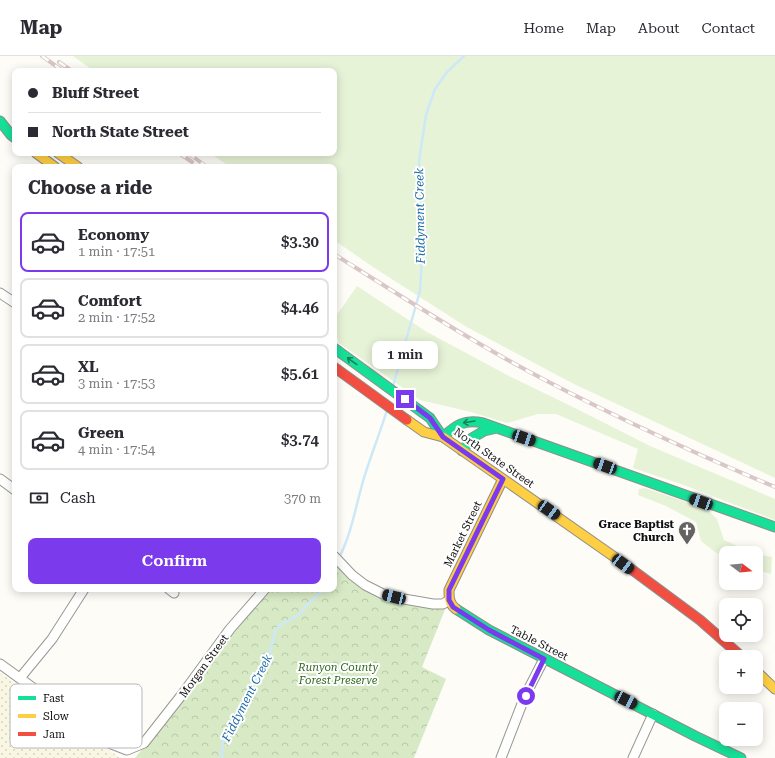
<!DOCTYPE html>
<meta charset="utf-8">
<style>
body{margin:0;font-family:"Roboto Serif",serif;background:#f2f2f3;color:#2b2b33;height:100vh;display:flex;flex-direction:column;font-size:15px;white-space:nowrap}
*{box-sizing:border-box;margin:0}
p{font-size:13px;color:#7c7c81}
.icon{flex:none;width:22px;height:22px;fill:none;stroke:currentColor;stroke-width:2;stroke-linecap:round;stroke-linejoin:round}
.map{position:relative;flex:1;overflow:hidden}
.drawer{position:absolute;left:12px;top:108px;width:325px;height:428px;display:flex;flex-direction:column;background:#fff;border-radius:8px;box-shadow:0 2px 10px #0003}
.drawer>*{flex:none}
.guide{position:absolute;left:12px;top:12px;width:325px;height:88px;border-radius:8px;box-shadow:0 2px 10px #0003;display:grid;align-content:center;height:88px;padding:0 16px;background:#fff}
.needle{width:26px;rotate:106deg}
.fabs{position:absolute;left:719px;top:490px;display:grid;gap:8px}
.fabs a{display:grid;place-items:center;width:44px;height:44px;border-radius:8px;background:#fff;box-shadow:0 2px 10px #0003;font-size:20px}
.end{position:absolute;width:18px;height:18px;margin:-9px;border:5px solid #7c3aed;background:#fff;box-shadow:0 0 0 2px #fff}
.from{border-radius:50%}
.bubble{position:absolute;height:28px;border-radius:8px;background:#fff;box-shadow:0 2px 10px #0003;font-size:13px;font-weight:600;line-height:28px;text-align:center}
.car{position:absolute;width:12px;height:24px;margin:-12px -6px;border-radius:5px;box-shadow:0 0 3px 1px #0007;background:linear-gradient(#222 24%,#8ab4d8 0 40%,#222 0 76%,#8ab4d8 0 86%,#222 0)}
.guide b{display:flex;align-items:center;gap:14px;height:38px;font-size:15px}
.guide b+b{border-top:1px solid #e1e1e2}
.guide i{width:10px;height:10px;background:#2b2b33}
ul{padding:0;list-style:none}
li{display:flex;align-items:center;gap:12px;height:60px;margin:0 8px 6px;padding:0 8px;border:2px solid #e1e1e2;border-radius:8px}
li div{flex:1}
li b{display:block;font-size:15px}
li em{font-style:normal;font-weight:600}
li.selected{border-color:#7c3aed}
li>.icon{width:36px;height:36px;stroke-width:1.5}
h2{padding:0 16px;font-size:18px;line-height:48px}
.pay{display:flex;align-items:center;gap:10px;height:44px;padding:0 16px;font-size:15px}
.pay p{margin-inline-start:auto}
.cta{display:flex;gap:8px;margin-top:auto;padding:8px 16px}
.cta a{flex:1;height:46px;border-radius:8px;background:#7c3aed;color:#fff;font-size:16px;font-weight:600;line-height:46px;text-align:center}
header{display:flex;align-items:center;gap:24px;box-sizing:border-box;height:56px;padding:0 20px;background:#fff;border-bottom:1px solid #e1e1e2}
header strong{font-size:19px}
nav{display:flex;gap:22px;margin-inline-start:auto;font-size:14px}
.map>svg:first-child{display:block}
.farmland{fill:url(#farmland-dots)}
.green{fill:#e7f3d7}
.forest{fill:url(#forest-crowns)}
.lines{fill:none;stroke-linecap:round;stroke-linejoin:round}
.stream{stroke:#cde8f7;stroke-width:2.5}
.street-casing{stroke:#979795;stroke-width:11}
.fast-casing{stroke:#8e8d8b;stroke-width:11}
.slow-casing{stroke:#8e8d8b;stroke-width:11}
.jam-casing{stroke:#8e8d8b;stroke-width:11}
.street{stroke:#fffffe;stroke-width:9}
.fast{stroke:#16e098;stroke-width:9}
.slow{stroke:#ffcf43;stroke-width:9}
.jam{stroke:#f24e42;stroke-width:9}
.rail-casing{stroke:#d9c6c7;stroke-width:4}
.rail{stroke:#fff;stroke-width:2.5;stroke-dasharray:8;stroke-linecap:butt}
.oneway{stroke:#14835b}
.route{stroke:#7c3aed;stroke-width:5}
.labels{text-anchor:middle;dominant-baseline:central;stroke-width:4;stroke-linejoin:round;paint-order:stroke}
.street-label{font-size:11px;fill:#111;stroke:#fff}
.poi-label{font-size:11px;font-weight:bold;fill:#111;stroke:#fff;text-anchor:end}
.park-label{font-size:11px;font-style:italic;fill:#2f6b1f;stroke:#fff}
.water-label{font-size:12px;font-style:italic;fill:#1768a6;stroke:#fff}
.key{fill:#fff;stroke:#b8b8b8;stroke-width:1}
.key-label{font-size:11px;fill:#111}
</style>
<header>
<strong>Map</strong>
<nav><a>Home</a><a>Map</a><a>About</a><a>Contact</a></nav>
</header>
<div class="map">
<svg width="775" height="702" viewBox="0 0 775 702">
<defs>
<pattern id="farmland-dots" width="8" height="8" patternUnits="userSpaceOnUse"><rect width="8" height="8" fill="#f9f7e4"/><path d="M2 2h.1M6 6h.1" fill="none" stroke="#d4d3c3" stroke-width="1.8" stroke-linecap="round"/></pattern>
<pattern id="forest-crowns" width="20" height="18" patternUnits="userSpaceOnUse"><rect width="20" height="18" fill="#d8eac5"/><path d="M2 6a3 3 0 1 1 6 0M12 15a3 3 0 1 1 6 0" fill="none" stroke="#b8c8a8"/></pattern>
</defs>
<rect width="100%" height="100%" fill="#fdfcf7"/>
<path class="farmland" d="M0 617 120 702H0Z"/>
<path class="green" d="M73 0H775V422L574 328 465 270 373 211 334 184V111H230L210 97H334V15H94Z
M357 230 427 276 509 320 579 354 650 390 775 443V464L681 428 633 412 638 393 556 358H538L507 367 471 356 420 344 339 287 334 272V263Z
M645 432 707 453 717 463 724 484 753 497H726V503L715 496 701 485 696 466 666 450 638 439 639 433Z
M756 498 772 501 771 518 756 514Z"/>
<path class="forest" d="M334 505 377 539 446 551 422 611 446 623 414 702H135L177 650 231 576 268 533H334Z"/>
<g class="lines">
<path class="stream" d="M393 330 420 235 423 183 419 105 426 59 435 33 447 16 464 0
M339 502C352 477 356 448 364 422 371 399 380 377 387 354
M223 702 221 699 224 681 235 668 248 634 259 620 268 604 276 573 284 567 299 559 307 549 324 533"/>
<defs>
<path id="street" d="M0 237 15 247
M0 423 15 434
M334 500 352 519 365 529 383 538 404 543 433 548H443L449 544
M169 533 174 537
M0 608 109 687 127 694 144 687 184 636 230 573 265 533
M20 622 52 583 84 533
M501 702 525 640 544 603
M633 702 653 658"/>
<path id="fast" d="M0 65 11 79 15 82
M334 292 430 362 443 381
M443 381C456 369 464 363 483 367L775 471
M462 395 472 382 484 375 497 372
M456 553 489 574 695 680 741 702"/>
<path id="slow" d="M36 97 55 111
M58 97 78 111
M407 364 424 376 443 381 623 507
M456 553C449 548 449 541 449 534L503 423
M756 615 775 633"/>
<path id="jam" d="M334 311 407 364
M623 507 700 564 742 601"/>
</defs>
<use href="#street" class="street-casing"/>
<use href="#fast" class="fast-casing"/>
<use href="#slow" class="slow-casing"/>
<use href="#jam" class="jam-casing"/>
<use href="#street" class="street"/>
<use href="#fast" class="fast"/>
<use href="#slow" class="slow"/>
<use href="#jam" class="jam"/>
<defs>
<path id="rail" d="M42 0 63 15
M59 6 72 15
M179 97 192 106
M188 97 207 111
M334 198C394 236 453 274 515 308 599 354 687 394 775 431"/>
</defs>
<use href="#rail" class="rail-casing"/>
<use href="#rail" class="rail"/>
</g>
<defs><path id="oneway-shaft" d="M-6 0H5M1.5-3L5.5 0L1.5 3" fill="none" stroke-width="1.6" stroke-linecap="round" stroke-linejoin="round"/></defs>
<g class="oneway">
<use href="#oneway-shaft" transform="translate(352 305) rotate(-144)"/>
<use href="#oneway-shaft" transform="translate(469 366) rotate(171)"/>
</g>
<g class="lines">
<path class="route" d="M405 343 430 362 443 381 503 423 449 534V544L453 551 489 574 544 603 526 640"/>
</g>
<defs>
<symbol id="church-pin" viewBox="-11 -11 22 30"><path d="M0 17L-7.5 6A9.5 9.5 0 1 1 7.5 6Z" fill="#646362" stroke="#fff"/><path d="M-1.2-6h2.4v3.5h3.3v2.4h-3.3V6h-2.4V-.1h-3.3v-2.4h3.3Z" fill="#fff"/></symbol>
</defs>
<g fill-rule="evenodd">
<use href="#church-pin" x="677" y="464" width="20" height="27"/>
</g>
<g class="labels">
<g class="street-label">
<text transform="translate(494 402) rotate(35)">North State Street</text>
<text transform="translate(463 478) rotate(-64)">Market Street</text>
<text transform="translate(539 587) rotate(27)">Table Street</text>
<text transform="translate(204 610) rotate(-54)">Morgan Street</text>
</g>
<g class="poi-label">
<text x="674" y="468">Grace Baptist<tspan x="674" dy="13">Church</tspan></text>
</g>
<g class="park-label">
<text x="338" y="611">Runyon County<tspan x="338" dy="13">Forest Preserve</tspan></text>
</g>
<g class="water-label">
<text transform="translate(420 160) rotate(-91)">Fiddyment Creek</text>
<text transform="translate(247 642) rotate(-63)">Fiddyment Creek</text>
</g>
</g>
<rect x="10" y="628" width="132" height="64" rx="6" class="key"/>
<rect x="18" y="640" width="18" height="4" fill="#16e098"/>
<rect x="18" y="658" width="18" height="4" fill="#ffcf43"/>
<rect x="18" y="676" width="18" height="4" fill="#f24e42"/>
<g class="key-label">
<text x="43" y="646">Fast</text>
<text x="43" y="664">Slow</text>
<text x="43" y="682">Jam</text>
</g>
</svg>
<div class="fabs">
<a><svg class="needle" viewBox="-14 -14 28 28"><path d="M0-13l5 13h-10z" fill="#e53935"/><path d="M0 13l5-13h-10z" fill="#7c7c81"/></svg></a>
<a><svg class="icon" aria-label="locate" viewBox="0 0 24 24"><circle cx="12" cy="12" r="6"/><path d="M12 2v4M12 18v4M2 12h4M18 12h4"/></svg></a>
<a>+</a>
<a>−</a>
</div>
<i class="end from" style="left:526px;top:640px"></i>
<i class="end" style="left:405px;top:343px"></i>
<div class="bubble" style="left:372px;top:285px;width:66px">1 min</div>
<i class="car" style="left:524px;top:382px;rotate:109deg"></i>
<i class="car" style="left:605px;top:410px;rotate:290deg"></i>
<i class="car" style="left:701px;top:446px;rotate:290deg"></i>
<i class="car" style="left:549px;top:454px;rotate:125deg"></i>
<i class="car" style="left:623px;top:508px;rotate:127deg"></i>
<i class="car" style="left:394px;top:541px;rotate:284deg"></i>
<i class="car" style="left:626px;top:644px;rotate:117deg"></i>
<div class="guide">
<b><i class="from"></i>Bluff Street</b>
<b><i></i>North State Street</b>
</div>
<section class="drawer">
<h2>Choose a ride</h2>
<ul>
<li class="selected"><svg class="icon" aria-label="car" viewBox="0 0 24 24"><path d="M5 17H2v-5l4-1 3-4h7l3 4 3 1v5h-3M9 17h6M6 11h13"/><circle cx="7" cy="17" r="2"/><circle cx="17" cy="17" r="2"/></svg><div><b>Economy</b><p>1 min · 17:51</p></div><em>$3.30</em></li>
<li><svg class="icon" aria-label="car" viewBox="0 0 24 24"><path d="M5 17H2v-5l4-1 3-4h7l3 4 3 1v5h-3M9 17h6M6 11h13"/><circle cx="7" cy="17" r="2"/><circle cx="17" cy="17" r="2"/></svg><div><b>Comfort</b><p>2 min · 17:52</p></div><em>$4.46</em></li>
<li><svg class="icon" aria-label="car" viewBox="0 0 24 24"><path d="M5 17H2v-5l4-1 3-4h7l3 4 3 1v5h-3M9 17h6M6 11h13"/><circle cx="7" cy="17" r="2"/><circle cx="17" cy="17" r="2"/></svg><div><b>XL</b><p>3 min · 17:53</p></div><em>$5.61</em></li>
<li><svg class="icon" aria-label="car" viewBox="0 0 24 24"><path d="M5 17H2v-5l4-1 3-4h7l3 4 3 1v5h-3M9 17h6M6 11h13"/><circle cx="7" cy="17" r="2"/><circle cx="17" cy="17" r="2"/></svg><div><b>Green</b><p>4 min · 17:54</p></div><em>$3.74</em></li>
</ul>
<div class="pay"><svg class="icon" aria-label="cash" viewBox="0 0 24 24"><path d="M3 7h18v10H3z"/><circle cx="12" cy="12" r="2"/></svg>Cash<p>370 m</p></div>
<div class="cta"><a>Confirm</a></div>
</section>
</div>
